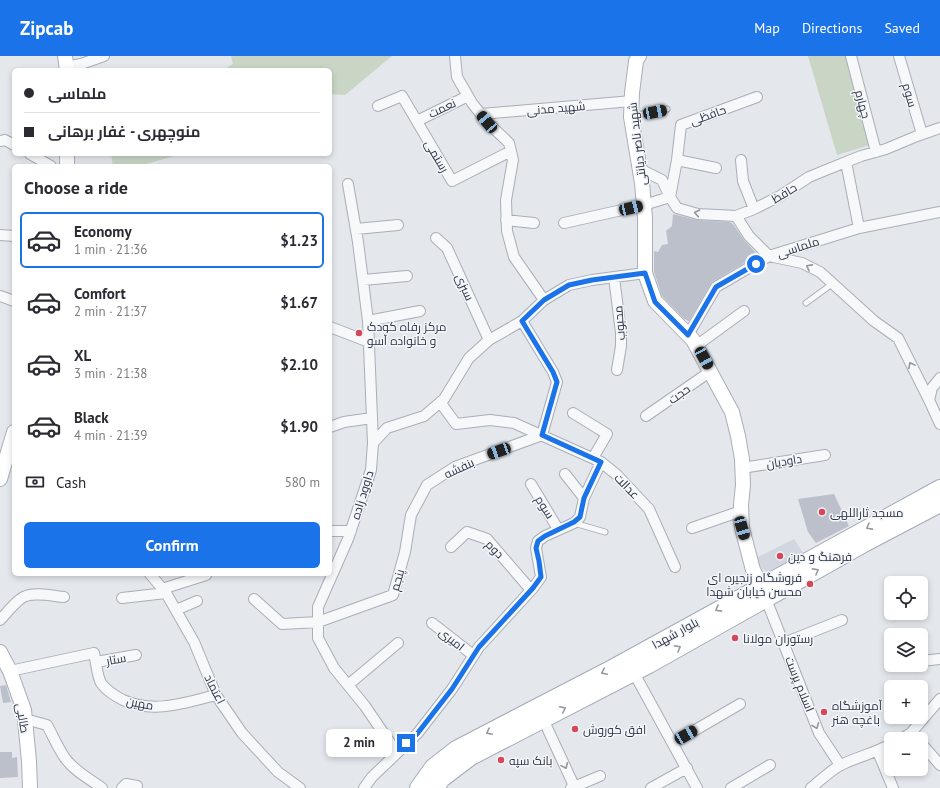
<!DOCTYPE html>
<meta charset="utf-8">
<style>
body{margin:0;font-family:"PT Sans",Cairo,sans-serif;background:#f2f2f3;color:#2b2b33;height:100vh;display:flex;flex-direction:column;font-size:15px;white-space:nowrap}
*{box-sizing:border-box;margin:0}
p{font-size:13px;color:#7c7c81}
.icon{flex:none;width:22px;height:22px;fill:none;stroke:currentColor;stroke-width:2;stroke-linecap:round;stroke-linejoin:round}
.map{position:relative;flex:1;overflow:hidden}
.drawer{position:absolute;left:12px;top:108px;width:320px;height:412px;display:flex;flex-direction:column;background:#fff;border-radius:6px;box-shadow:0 2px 6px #0003}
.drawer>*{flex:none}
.guide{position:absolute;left:12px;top:12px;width:320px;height:88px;border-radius:6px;box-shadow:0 2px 6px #0003;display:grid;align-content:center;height:88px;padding:0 12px;background:#fff}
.controls{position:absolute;left:884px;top:520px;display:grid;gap:8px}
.controls a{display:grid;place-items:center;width:44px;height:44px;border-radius:6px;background:#fff;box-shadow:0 2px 6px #0003;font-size:20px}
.end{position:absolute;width:18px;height:18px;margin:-9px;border:5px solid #1a73e8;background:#fff;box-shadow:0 0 0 2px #fff}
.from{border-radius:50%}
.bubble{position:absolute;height:28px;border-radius:6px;background:#fff;box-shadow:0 2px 6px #0003;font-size:13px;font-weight:600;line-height:28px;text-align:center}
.car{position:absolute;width:12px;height:24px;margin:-12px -6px;border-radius:5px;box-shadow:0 0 3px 1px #0007;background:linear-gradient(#222 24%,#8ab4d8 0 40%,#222 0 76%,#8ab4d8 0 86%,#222 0)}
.guide b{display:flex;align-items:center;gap:14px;height:38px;font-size:15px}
.guide b+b{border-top:1px solid #e1e1e2}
.guide i{width:10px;height:10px;background:#2b2b33}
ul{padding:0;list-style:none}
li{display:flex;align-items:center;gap:12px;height:56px;margin:0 8px 6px;padding:0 4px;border:2px solid transparent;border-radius:6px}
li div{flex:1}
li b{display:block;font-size:15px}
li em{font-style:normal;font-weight:600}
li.selected{border-color:#1a73e8}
li>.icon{width:36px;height:36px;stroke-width:1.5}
h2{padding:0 12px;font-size:18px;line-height:48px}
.pay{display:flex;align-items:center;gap:10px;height:44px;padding:0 12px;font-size:15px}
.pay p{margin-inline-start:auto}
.cta{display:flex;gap:8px;margin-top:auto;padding:8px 12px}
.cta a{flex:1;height:46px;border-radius:6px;background:#1a73e8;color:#fff;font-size:16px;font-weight:600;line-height:46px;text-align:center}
header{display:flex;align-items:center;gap:24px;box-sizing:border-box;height:56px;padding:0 20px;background:#1a73e8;color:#fff}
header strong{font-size:19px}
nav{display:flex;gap:22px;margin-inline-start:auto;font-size:14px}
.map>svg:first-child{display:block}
.built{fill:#d2d6de}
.green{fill:#c9d6c5}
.building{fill:#bbc0ca}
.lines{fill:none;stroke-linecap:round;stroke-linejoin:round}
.service-casing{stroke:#a9aeb7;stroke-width:7}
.minor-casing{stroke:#a9aeb7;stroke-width:12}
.secondary-casing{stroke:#a9aeb7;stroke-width:16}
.primary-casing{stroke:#a3abb8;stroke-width:18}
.service{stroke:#f7f8fa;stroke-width:5}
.minor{stroke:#f7f8fa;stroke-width:10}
.secondary{stroke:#fff;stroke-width:14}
.primary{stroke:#fff;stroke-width:16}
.oneway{stroke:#9196a0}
.oneway2{stroke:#959aa2}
.route{stroke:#1a73e8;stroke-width:5}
.poi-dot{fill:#d1495b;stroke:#f4f6f9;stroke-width:1.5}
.labels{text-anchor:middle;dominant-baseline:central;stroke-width:3;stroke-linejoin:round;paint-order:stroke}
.street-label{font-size:12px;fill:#2b3445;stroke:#f4f6f9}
.poi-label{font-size:12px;fill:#2b3445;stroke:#f4f6f9;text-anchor:start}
</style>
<header>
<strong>Zipcab</strong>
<nav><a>Map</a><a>Directions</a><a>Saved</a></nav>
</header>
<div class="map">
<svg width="940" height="732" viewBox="0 0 940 732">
<rect width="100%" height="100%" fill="#e4e7ec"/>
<path class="built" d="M794 483 804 498 768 517 760 511 756 502Z"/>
<path class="green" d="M231 0H392L345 39 330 38V14H223L233 8Z
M808 0H847L870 89 837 99Z
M111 98H176L174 100 139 110H113Z"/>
<path class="building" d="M673 158 697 164 730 166 733 168 744 184 758 199 712 226 689 265 684 263 662 240 654 216V195L658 196 662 189 668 188 666 175 672 170Z
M834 438 849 470 816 487 808 476 798 443Z
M6 629 11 646 3 647 0 630Z
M0 696H12V702L17 701 18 721 0 722Z"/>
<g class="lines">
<defs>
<path id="service" d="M633 60 667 53
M806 247 832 228
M574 467 605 476"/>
<path id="minor" d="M455 0 457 21 472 47 487 66 509 87 513 104 506 144 507 175 514 201 544 244
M851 0 876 96
M899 0 922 78
M66 11 81 8 104 0
M378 50 402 40 452 125 511 95
M481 58 632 45
M417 65 468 40
M0 85 5 84 14 89
M30 98 51 110
M677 104 716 112
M741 104 743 125 754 153
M846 106 859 172
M640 113 662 124 670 141 677 152 698 158 736 160 754 153 780 140 809 121 826 114 861 100 886 93 917 80 940 72
M348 128 358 186 368 265 373 387 371 414 348 483 318 551V582L334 612 365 650 397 697
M736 160 749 180 769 200 802 207 820 216 874 265 898 282 929 344 940 368
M506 164 534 167
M564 167 644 149 670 141 677 104 681 69 757 41
M356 173 398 169
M0 179 14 180
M436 182 447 192 489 284
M614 221 621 277V290L617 314
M363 224 407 220
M0 240 14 245
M368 265 420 255
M330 271 369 286
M688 279 716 231 769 200 859 172 940 156
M696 290 744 255
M929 344 932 332 940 322
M440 346 456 368 490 364 514 367 601 406 617 419 649 453 675 511
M573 357 607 378 593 402
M646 360 711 315
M330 371 344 366 372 362
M373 387 387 372 424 360 444 343 469 302 489 284 522 265 544 244 569 229 592 224 645 217
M742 412 825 399
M565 418 584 442
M531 428 558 473
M692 472 741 455
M330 475H351
M451 491 467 476 487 483 531 534
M150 518 166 537 194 586 216 639 242 677 278 716 300 732
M162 533 206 519
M122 542 166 537
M254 543 282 568 318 566 393 539 405 496 411 459 427 429 455 411 542 379 557 326 553 316 522 265
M766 543 819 677 840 709
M176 554 197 545
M0 564C6 558 18 542 26 540 36 536 53 540 64 541
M432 567 473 599
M784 587 842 564
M921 605 940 603
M96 606 136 599
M10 615 94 597C96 605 97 620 101 627 106 634 115 640 123 644 154 658 184 647 216 639
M634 617 697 732
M348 629 398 587
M25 663 47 669C53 680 58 692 65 702 74 715 90 723 102 732
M543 663 575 732
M901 683 911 677 940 643
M673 687 740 648
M921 687 940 709
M878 696 893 732
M122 732 126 728 137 730
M364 732 372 721 417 678 452 633 479 591 533 532 541 521 536 492 538 485 545 480 574 467 580 461 584 442 601 406
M571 732 600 720
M651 732 687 712
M731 732 770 709
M811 732C821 724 831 714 841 709 857 701 875 697 891 688"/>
<path id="secondary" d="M65 0 67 14
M639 0 636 5 632 37 631 61 642 127 645 162V217L655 245 693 284 732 356 738 380 742 403 743 429 741 449 742 472 753 514 761 530
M67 110V98
M0 423 14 376
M0 596 10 615 24 654 29 705 30 732"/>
<path id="primary" d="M418 732 433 711 456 693 614 611 940 432
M436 732 442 723 471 701 649 609 864 488 940 448"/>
</defs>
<use href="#service" class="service-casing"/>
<use href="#minor" class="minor-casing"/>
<use href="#secondary" class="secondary-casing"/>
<use href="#primary" class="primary-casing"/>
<use href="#service" class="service"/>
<use href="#minor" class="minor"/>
<use href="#secondary" class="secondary"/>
<use href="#primary" class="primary"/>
</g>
<defs><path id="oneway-chevron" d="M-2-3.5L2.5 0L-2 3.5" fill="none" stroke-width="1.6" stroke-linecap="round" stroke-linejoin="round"/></defs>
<g class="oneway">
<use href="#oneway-chevron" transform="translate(697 157) rotate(-169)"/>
<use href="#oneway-chevron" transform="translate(809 211) rotate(-152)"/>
<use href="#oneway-chevron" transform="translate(911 309) rotate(-118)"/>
<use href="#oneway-chevron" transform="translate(816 670) rotate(68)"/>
<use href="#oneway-chevron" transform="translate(565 710) rotate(66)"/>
</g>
<g class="oneway2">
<use href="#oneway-chevron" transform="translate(869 471) rotate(151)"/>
<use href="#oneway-chevron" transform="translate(816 515) rotate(-29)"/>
<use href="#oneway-chevron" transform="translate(718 553) rotate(151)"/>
<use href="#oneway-chevron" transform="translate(678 592) rotate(-29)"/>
<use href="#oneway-chevron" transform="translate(604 616) rotate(153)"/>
<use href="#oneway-chevron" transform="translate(563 653) rotate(-27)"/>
<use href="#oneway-chevron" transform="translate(489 676) rotate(153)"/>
</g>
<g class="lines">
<path class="route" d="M406 687 417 678 452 633 479 591 533 532 541 521 539 505 536 492 538 485 545 480 574 466 580 461 584 442 601 406 542 379 557 326 553 316 522 265 544 244 569 229 592 224 645 217 655 246 688 279 716 231 756 208"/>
</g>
<g class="poi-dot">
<circle cx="359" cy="277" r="4"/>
<circle cx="822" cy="456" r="4"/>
<circle cx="780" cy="500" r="4"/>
<circle cx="810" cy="528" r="4"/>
<circle cx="735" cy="582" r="4"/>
<circle cx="824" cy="656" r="4"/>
<circle cx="575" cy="673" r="4"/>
<circle cx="501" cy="704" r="4"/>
</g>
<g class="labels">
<g class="street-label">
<text transform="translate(910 39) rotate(74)">سوم</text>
<text transform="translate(863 48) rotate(75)">چهارم</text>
<text transform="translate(442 52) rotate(-26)">نعمت</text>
<text transform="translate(556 52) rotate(-5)">شهید مدنی</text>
<text transform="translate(708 59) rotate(-20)">حافظی</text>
<text transform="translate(637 88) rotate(-97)">شهید ناصر دیانتی</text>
<text transform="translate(437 100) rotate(60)">رستمی</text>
<text transform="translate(784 137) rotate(-31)">حافظ</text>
<text transform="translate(798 191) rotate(-18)">ملماسی</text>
<text transform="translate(465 231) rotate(66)">سبزی</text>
<text transform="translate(619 267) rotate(-95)">محبوب</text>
<text transform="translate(679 338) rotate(-35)">حجت</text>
<text transform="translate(784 405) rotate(-9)">داودیان</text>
<text transform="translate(459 412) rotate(-25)">بنفشه</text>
<text transform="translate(627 430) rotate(46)">عدالت</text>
<text transform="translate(362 439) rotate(-73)">داوود زاده</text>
<text transform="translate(545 451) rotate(58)">سوم</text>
<text transform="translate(495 493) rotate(46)">دوم</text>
<text transform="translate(397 524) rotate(-74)">پنجم</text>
<text transform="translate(675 577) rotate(-29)">بلوار شهدا</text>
<text transform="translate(452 583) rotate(39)">امیری</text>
<text transform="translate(116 603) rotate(-11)">ستار</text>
<text transform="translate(800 628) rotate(68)">اسلام پرست</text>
<text transform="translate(215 633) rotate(63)">اعتماد</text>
<text transform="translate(140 647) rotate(11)">مهین</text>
<text transform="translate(23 662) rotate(80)">طالبی</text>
</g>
<g class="poi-label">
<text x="367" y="270">مرکز رفاه کودک<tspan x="367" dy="14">و خانواده آسو</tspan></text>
<text x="830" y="456">مسجد ثاراللهی</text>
<text x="788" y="500">فرهنگ و دین</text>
<text x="802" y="521" text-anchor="end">فروشگاه زنجیره ای<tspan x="802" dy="14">محسن خیابان شهدا</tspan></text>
<text x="743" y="582">رستوران مولانا</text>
<text x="832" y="649">آموزشگاه<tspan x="832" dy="14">باغچه هنر</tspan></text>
<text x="583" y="673">افق کوروش</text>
<text x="509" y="704">بانک سپه</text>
</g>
</g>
</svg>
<div class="controls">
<a><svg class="icon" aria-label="locate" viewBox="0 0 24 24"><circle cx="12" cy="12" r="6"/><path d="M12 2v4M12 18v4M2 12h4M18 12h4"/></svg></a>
<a><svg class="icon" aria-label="layers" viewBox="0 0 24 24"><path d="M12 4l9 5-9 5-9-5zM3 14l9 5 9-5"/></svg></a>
<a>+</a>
<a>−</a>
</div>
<i class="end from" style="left:756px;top:208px"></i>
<i class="end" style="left:406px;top:687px"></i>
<div class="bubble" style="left:326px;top:673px;width:66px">2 min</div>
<i class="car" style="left:655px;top:56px;rotate:79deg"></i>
<i class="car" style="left:487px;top:66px;rotate:320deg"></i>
<i class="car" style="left:631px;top:152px;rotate:77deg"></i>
<i class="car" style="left:704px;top:302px;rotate:151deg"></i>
<i class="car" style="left:499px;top:395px;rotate:250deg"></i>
<i class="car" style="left:742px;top:472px;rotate:164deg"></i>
<i class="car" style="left:686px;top:679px;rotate:60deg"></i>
<div class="guide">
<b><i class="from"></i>ملماسی</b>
<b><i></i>منوچهری - غفار برهانی</b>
</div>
<section class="drawer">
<h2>Choose a ride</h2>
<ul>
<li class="selected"><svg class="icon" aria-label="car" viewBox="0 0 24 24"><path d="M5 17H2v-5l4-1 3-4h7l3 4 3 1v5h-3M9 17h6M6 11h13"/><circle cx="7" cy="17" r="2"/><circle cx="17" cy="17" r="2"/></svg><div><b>Economy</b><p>1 min · 21:36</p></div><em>$1.23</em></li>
<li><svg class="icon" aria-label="car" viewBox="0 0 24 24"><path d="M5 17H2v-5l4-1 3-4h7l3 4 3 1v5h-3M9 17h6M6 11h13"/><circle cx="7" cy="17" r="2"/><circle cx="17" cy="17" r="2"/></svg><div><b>Comfort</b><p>2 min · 21:37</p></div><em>$1.67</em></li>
<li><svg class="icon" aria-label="car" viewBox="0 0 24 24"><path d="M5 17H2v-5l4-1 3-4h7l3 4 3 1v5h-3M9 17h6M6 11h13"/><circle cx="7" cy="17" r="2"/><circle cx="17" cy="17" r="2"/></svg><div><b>XL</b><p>3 min · 21:38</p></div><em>$2.10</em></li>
<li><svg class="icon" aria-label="car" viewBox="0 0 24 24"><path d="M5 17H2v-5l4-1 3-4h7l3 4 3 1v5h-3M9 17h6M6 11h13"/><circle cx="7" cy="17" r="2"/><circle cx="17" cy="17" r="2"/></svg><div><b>Black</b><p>4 min · 21:39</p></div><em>$1.90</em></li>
</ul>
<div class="pay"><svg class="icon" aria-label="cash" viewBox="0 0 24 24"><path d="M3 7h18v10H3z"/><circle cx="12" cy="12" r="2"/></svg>Cash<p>580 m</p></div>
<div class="cta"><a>Confirm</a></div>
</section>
</div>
